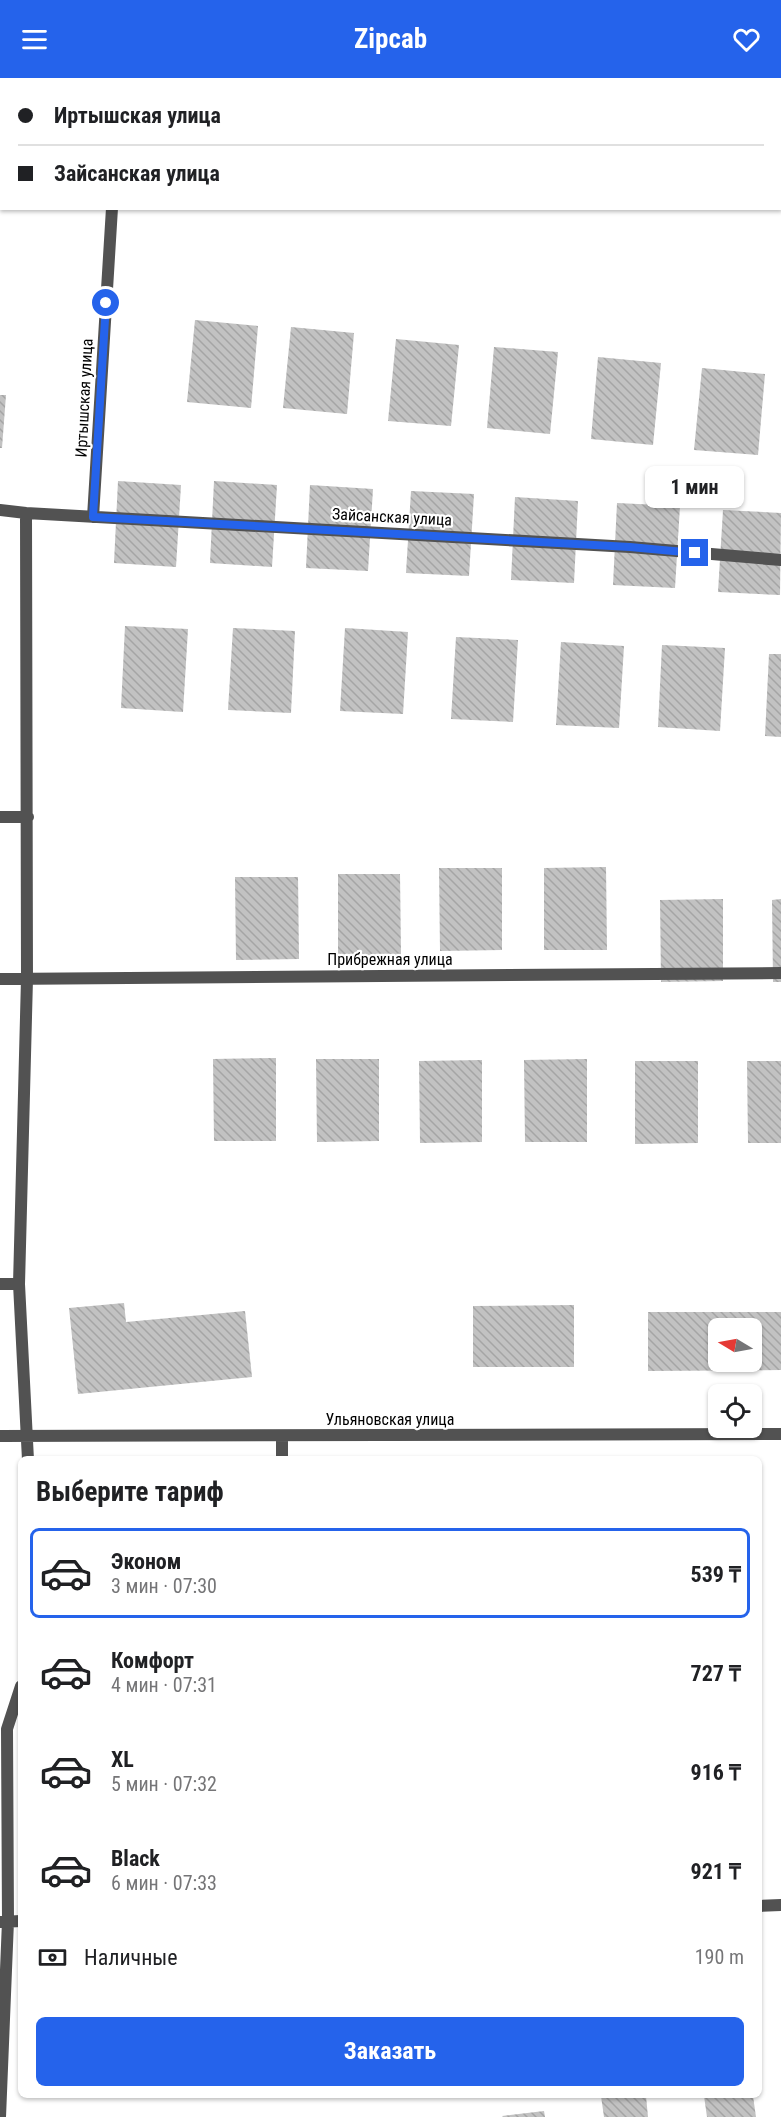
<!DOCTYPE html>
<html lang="ru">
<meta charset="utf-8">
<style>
body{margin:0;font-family:"Roboto Condensed",sans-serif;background:#f6f6f6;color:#202124;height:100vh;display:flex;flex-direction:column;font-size:22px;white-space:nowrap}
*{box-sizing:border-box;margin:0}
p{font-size:20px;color:#757577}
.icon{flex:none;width:33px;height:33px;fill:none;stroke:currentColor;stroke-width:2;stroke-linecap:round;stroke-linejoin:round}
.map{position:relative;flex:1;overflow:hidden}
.panel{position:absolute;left:18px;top:1378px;width:744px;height:642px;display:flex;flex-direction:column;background:#fff;border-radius:9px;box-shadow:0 2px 4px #0004}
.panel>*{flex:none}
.banner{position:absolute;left:0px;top:0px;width:782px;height:132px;box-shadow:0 2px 4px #0004;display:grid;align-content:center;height:132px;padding:0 18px;background:#fff}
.needle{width:39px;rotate:280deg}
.controls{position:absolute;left:708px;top:1240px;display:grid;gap:12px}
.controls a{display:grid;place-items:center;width:54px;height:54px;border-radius:9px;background:#fff;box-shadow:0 2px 4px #0004;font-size:30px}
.end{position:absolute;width:27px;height:27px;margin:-14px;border:8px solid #2563eb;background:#fff;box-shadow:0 0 0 3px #fff}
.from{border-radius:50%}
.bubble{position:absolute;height:42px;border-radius:9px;background:#fff;box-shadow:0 2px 4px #0004;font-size:20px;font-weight:700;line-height:42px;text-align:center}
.banner b{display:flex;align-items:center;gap:21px;height:57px;font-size:22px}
.banner b+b{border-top:2px solid #e0e0e0}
.banner i{width:15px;height:15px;background:#202124}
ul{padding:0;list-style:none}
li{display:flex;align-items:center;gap:18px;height:90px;margin:0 12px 9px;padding:0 6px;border:3px solid transparent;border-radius:9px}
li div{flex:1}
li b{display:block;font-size:22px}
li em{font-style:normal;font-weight:700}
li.on{border-color:#2563eb}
li>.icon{width:54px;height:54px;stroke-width:1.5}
h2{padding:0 18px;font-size:27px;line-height:72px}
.pay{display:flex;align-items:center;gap:15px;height:66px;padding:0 18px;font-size:22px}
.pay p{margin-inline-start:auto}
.button{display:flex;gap:12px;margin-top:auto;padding:12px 18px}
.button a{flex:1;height:69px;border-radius:9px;background:#2563eb;color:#fff;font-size:24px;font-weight:700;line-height:69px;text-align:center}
header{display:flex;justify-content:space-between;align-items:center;height:78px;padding:0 18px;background:#2563eb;color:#fff;font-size:27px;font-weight:700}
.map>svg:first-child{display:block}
.building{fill:url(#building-back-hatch);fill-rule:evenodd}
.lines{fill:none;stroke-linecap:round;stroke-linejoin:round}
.minor{stroke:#525252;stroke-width:12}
.route{stroke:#2563eb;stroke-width:8}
.labels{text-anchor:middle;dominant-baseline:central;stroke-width:4.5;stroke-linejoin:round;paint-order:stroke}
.street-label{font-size:16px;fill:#000;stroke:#fff}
</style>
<header><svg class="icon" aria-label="menu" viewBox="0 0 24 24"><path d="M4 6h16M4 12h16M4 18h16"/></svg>Zipcab<svg class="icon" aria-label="heart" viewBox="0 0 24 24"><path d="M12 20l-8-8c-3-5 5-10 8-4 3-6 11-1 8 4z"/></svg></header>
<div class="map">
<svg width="781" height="2039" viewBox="0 0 781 2039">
<defs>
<pattern id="building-back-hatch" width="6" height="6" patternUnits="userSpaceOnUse" patternTransform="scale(1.5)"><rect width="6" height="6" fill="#c2c2c2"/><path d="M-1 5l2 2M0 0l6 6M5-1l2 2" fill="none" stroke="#a5a5a5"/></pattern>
</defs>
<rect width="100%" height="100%" fill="#fff"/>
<path class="building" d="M195 242 258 248 251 330 187 324Z
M291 249 354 255 347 336 283 330Z
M396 261 459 267 451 348 388 343Z
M494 269 558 274 550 356 487 350Z
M598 279 661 285 653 367 591 361Z
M702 290 765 296 758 377 694 372Z
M0 317H6L2 370H0Z
M118 403 181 407 176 489 114 485Z
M214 403 277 407 272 489 210 485Z
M310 407 373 411 368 493 306 490Z
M411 413 474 416 469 498 406 495Z
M515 419 578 423 574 505 511 502Z
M617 425 680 428 675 510 613 507Z
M723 432 781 435 780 517 718 514Z
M125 548 188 551 183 634 121 630Z
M233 550 295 553 291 635 228 632Z
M345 550 408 554 403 636 340 633Z
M456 559 518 562 513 644 451 641Z
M561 564 624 568 619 650 556 647Z
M662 567 725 570 720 653 658 649Z
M769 576H781V659L765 658Z
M606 789 607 872H544V790Z
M439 790H502V872L440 873Z
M338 796H400L401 878 338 879Z
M235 799H298L299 881 236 882Z
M723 821V903L661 904 660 822Z
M781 821V904H773L772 822Z
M276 980V1063H214L213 981Z
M316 981H379V1063L317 1064Z
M587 981V1064H525L524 982Z
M482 982V1064L420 1065 419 983Z
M635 983H698V1065L635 1066Z
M747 983H781V1065H748Z
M124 1225 126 1244 245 1233 252 1299 78 1316 69 1230Z
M574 1227V1289H473V1228Z
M648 1234H781V1292L648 1293ZM718 1251H752V1284H718Z
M601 2018H646L648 2039H604Z
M704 2018H753L756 2039H707Z
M544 2033 545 2039H503L502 2038Z"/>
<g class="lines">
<path class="minor" d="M291 0 298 2
M159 2 160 0
M780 117H781
M0 432 26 435 630 469 781 482
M26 435 27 901 19 1206 28 1382
M93 439 112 130
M0 739H28
M0 901 781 895
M0 1206H19
M0 1358 781 1356
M282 1358V1382
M759 1828 781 1827
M1 1844 21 1843
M0 2039 8 1843 7 1651 21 1608"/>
</g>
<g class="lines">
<path class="route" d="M106 225 93 439 630 469 695 475"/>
</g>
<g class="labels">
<g class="street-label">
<text transform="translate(84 320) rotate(-87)">Иртышская улица</text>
<text transform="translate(392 439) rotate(3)">Зайсанская улица</text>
<text x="390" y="881">Прибрежная улица</text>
<text x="390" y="1341">Ульяновская улица</text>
</g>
</g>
</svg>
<div class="controls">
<a><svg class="needle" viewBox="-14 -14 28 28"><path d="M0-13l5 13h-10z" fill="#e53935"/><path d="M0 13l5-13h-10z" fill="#757577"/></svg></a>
<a><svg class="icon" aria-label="locate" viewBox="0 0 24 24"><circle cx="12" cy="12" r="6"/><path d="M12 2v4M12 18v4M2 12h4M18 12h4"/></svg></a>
</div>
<i class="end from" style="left:106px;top:225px"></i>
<i class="end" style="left:695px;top:475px"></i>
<div class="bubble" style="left:645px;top:388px;width:99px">1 мин</div>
<div class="banner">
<b><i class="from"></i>Иртышская улица</b>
<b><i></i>Зайсанская улица</b>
</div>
<section class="panel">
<h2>Выберите тариф</h2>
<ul>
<li class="on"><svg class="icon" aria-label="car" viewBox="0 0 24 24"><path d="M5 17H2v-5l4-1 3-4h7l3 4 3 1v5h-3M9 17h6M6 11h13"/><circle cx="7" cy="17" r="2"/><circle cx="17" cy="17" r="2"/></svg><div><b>Эконом</b><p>3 мин · 07:30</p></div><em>539 ₸</em></li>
<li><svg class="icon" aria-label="car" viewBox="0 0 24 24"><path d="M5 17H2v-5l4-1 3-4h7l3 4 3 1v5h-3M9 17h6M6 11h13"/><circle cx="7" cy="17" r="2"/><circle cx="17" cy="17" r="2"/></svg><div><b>Комфорт</b><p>4 мин · 07:31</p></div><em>727 ₸</em></li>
<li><svg class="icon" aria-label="car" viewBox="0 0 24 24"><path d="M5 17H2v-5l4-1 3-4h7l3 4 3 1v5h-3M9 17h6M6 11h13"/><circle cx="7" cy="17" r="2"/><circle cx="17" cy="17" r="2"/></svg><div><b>XL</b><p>5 мин · 07:32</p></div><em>916 ₸</em></li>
<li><svg class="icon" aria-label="car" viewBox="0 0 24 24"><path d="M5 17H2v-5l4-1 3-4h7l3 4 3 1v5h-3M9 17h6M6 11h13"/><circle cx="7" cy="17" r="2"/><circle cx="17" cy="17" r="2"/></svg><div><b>Black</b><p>6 мин · 07:33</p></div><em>921 ₸</em></li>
</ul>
<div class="pay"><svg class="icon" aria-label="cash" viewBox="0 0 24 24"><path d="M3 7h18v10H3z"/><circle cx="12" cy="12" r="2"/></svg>Наличные<p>190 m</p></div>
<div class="button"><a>Заказать</a></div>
</section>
</div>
